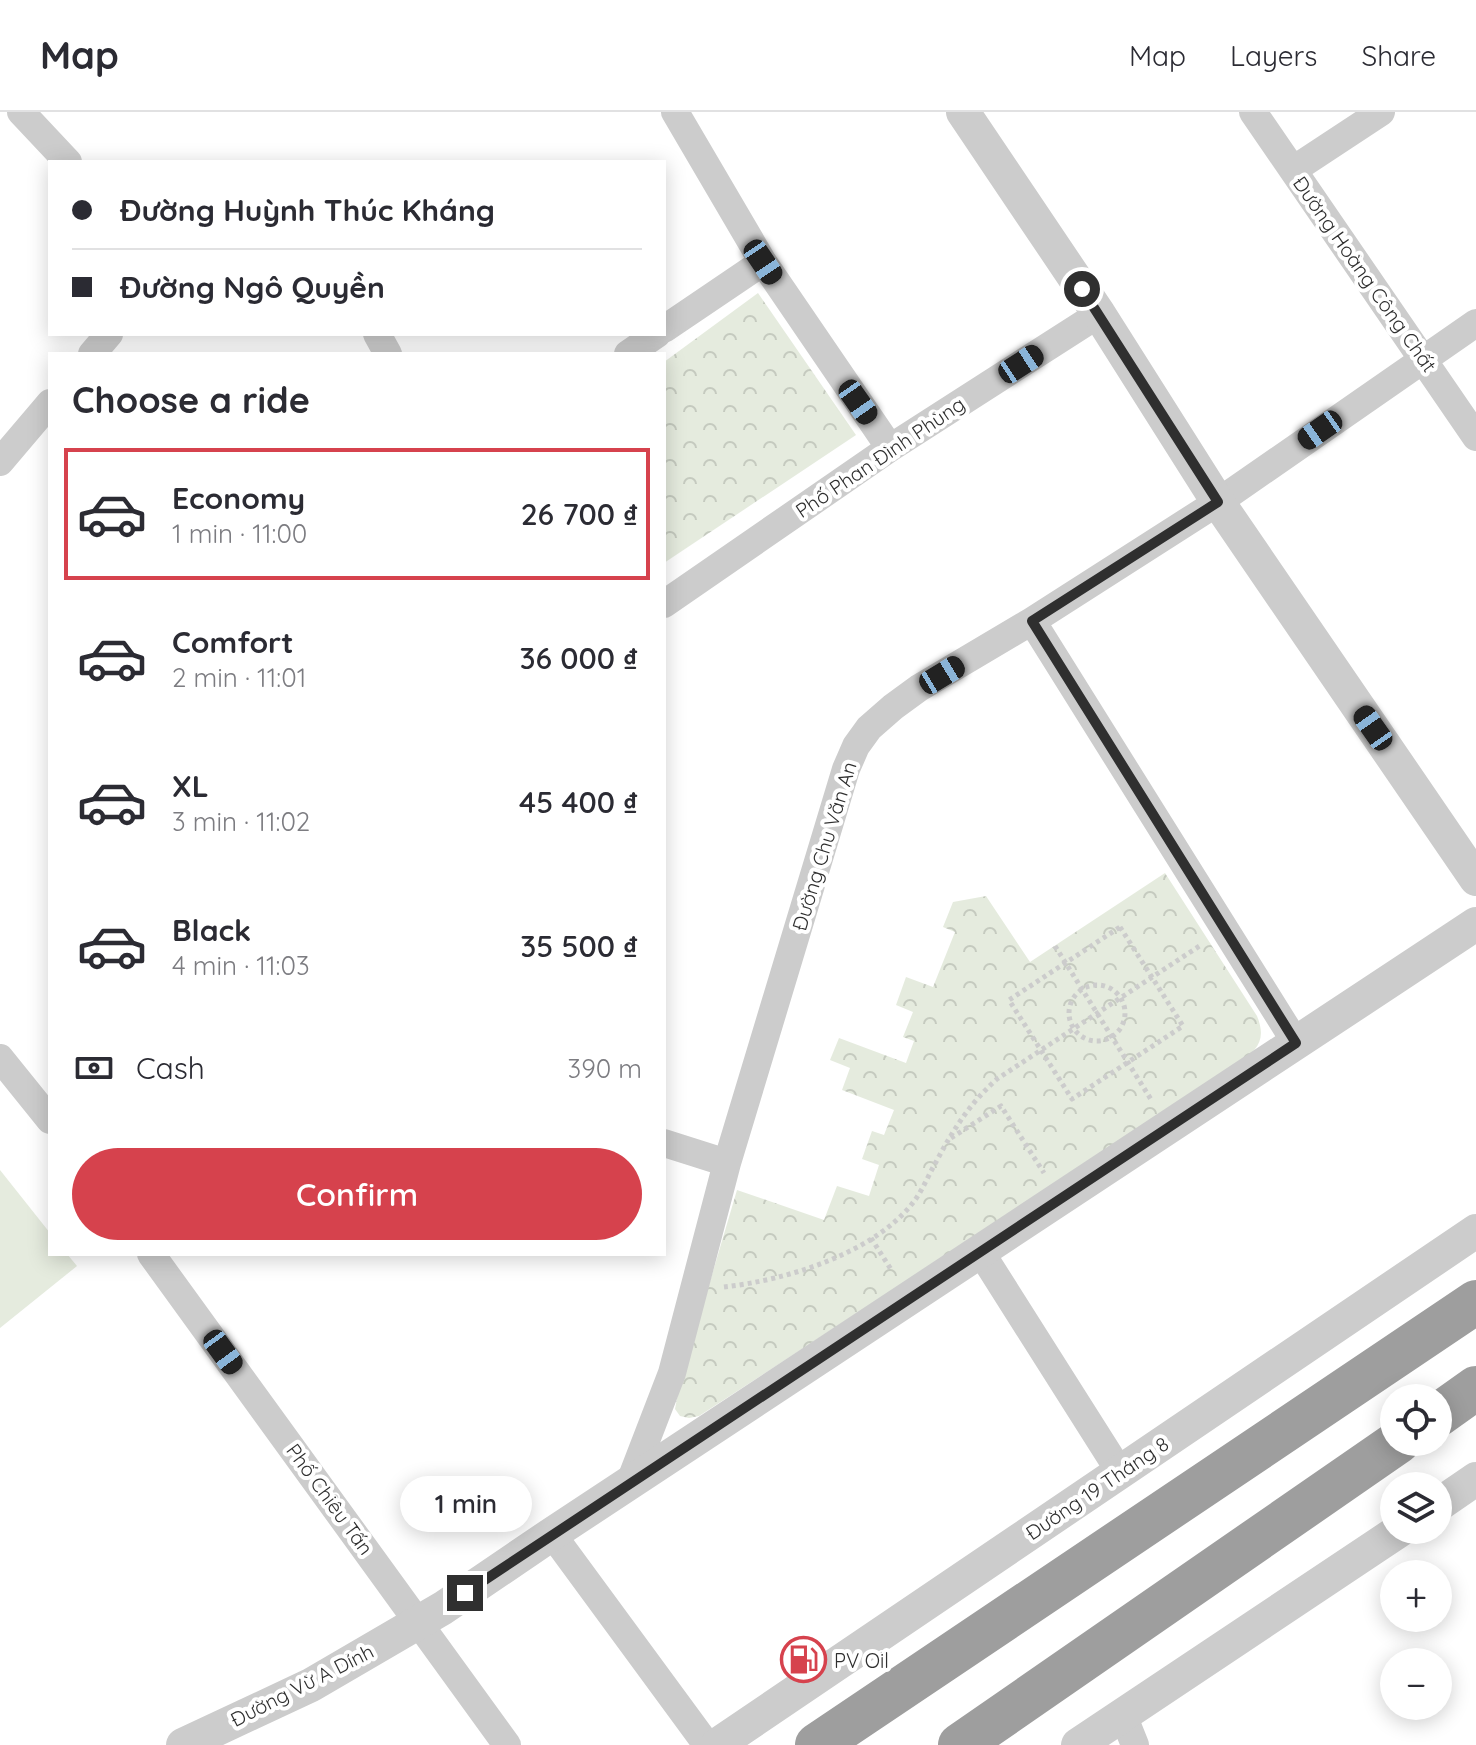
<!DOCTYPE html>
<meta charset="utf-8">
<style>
body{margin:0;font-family:Quicksand,sans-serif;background:#f2f2f3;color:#2b2b33;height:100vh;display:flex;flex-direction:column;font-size:30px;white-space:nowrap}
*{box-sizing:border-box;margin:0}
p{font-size:26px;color:#7c7c81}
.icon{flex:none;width:44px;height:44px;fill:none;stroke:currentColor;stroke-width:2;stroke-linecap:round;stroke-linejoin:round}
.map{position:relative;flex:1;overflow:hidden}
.sheet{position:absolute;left:48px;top:240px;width:618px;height:904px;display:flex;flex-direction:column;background:#fff;border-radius:0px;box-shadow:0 4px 20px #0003}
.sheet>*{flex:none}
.hud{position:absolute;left:48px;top:48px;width:618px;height:176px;border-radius:0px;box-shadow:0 4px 20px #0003;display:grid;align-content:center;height:176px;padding:0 24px;background:#fff}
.fabs{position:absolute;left:1380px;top:1272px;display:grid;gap:16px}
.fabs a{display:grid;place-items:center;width:72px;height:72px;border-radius:50%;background:#fff;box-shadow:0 4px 20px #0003;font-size:40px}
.end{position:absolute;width:36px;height:36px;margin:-18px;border:10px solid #2f2f2f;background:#fff;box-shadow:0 0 0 4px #fff}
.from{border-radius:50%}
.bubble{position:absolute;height:56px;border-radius:28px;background:#fff;box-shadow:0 4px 20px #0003;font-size:26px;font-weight:600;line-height:56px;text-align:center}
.car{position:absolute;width:24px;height:48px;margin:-24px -12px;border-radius:10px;box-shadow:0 0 6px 2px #0007;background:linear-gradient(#222 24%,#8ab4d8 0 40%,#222 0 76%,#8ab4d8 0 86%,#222 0)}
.hud b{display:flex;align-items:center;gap:28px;height:76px;font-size:30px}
.hud b+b{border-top:2px solid #e1e1e2}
.hud i{width:20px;height:20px;background:#2b2b33}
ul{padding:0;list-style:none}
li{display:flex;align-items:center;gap:24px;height:132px;margin:0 16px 12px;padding:0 8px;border:4px solid transparent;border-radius:0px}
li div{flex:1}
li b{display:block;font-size:30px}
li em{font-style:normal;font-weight:600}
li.current{border-color:#d6424d}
li>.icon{width:72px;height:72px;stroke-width:1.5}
h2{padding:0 24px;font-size:36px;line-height:96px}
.pay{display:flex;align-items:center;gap:20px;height:88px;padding:0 24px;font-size:30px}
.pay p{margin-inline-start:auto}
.primary-button{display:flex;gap:16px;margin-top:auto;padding:16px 24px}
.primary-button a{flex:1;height:92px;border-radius:48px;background:#d6424d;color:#fff;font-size:32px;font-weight:600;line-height:92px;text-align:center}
header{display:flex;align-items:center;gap:48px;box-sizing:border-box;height:112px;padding:0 40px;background:#fff;border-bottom:2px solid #e1e1e2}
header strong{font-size:38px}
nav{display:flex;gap:44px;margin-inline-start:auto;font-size:28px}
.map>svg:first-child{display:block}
.park{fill:url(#park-crowns)}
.pitch{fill:#e5ebde}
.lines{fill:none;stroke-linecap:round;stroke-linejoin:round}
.path{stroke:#ccc;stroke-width:5;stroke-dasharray:4 4;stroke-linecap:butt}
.minor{stroke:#ccc;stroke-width:28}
.tertiary{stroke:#ccc;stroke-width:34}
.trunk{stroke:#9e9e9e;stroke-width:44}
.route{stroke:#2f2f2f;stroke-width:10}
.labels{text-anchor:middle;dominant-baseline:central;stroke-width:8;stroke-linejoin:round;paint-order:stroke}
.street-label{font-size:20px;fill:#2f2f2f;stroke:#fff}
.poi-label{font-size:20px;fill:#2f2f2f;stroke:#fff;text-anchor:start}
</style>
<header>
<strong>Map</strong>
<nav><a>Map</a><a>Layers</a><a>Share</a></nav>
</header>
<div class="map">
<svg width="1476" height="1633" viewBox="0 0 1476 1633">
<defs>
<pattern id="park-crowns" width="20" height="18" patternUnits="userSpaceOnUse" patternTransform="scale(2)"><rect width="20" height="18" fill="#e5ebde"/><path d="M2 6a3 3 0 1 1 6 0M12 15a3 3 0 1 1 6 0" fill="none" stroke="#c5cabf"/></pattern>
</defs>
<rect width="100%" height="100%" fill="#fff"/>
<path class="park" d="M758 181 856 323 664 451V250Z
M1165 761 1257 904C1267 929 1257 937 1238 953L699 1304 689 1306 680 1304 675 1297 680 1271 737 1078 824 1108 837 1074 869 1084 879 1053 862 1047 872 1019 884 1023 894 998 842 978 850 956 830 948 839 926 906 951 914 929 903 925 913 900 896 893 906 865 933 875 955 820 943 815 953 790 986 784 1030 850Z"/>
<path class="pitch" d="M0 1058 50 1121V1142H67L77 1154 0 1216Z"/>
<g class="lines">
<path class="path" d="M1120 815 1183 914 1072 987 1009 888Z
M1055 834 1152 989
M1069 901a28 28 0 1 1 56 0a28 28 0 1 1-56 0Z
M951 1026 1001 994 1044 1061
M871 1126 892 1159
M724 1175C787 1168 876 1141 915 1088 923 1077 929 1062 936 1050 953 1018 970 991 997 967L1201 833"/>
<path class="minor" d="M21 0 68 50
M675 0 763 150 890 336
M1253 0 1476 325
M1293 58 1381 0
M664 217 763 150
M377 222 388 242
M92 242 109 222
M628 242 657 222
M0 350 50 291
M664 492 890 336 1099 202
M1032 509 1296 931
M0 946 50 1008
M664 1031 727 1051
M980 1139 1120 1360
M151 1142 507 1633
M630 1370 672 1261 727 1051 846 657 856 634 869 616 893 595 919 576 1032 509 1218 390 1476 211
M552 1422 707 1633
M1123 1603 1135 1633"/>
<path class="tertiary" d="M963 0 1099 202 1218 390 1476 767
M1438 1393 1476 1367
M183 1633 311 1573 443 1496 552 1422 1476 812
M717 1633 1476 1119
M1078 1633 1400 1418"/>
<path class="trunk" d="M1438 1303 1476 1276
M817 1633 1476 1190
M960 1633 1398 1330"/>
</g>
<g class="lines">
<path class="route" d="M465 1481 1296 931 1032 509 1218 390 1082 177"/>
</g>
<defs>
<symbol id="fuel-ring" viewBox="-11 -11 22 22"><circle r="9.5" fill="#fff" stroke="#d6424d" stroke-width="1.5"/><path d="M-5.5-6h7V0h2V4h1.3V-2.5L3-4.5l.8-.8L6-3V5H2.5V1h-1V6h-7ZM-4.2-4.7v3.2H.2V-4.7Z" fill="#d6424d"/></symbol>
</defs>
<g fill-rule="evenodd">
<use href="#fuel-ring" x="778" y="1522" width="51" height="51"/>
</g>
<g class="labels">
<g class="street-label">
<text transform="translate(1365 162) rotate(55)">Đường Hoàng Công Chất</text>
<text transform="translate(880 345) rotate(-34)">Phố Phan Đình Phùng</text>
<text transform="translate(824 734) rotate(-73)">Đường Chu Văn An</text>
<text transform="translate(1097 1376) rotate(-34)">Đường 19 Tháng 8</text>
<text transform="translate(330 1387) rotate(54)">Phố Chiêu Tấn</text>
<text transform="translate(302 1573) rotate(-27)">Đường Vừ A Dính</text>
</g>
<g class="poi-label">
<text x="834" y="1548">PV Oil</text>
</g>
</g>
</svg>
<div class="fabs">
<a><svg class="icon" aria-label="locate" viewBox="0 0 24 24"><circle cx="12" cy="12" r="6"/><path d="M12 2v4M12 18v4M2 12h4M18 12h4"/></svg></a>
<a><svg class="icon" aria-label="layers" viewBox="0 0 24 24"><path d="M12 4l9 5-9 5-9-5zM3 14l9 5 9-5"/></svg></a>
<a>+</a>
<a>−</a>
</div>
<i class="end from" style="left:1082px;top:177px"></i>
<i class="end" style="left:465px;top:1481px"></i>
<div class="bubble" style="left:400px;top:1364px;width:132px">1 min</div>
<i class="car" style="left:763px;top:150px;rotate:146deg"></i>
<i class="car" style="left:1021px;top:252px;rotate:57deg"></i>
<i class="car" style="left:858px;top:290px;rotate:145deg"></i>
<i class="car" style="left:1320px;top:318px;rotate:235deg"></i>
<i class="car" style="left:942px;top:563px;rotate:59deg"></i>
<i class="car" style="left:1373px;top:616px;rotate:325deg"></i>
<i class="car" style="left:223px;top:1240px;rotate:144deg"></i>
<div class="hud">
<b><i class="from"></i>Đường Huỳnh Thúc Kháng</b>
<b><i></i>Đường Ngô Quyền</b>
</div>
<section class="sheet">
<h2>Choose a ride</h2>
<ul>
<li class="current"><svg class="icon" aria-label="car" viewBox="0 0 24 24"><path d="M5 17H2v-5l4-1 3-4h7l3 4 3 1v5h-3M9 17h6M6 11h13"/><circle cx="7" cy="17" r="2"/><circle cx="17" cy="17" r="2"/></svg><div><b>Economy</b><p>1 min · 11:00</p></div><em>26 700 ₫</em></li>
<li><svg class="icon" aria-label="car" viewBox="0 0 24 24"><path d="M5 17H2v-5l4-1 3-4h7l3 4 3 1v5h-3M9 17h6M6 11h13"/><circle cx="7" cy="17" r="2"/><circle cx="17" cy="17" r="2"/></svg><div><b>Comfort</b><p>2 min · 11:01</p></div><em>36 000 ₫</em></li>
<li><svg class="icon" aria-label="car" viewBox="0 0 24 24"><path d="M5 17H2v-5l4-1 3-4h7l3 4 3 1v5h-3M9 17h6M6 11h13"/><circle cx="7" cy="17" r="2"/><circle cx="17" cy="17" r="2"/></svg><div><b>XL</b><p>3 min · 11:02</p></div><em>45 400 ₫</em></li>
<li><svg class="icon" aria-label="car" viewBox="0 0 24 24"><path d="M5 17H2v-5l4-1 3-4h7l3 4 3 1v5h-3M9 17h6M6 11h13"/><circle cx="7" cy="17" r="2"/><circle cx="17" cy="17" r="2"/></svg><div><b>Black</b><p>4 min · 11:03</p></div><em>35 500 ₫</em></li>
</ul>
<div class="pay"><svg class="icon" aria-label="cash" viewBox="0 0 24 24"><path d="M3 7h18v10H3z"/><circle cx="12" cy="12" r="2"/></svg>Cash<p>390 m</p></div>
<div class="primary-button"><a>Confirm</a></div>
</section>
</div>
